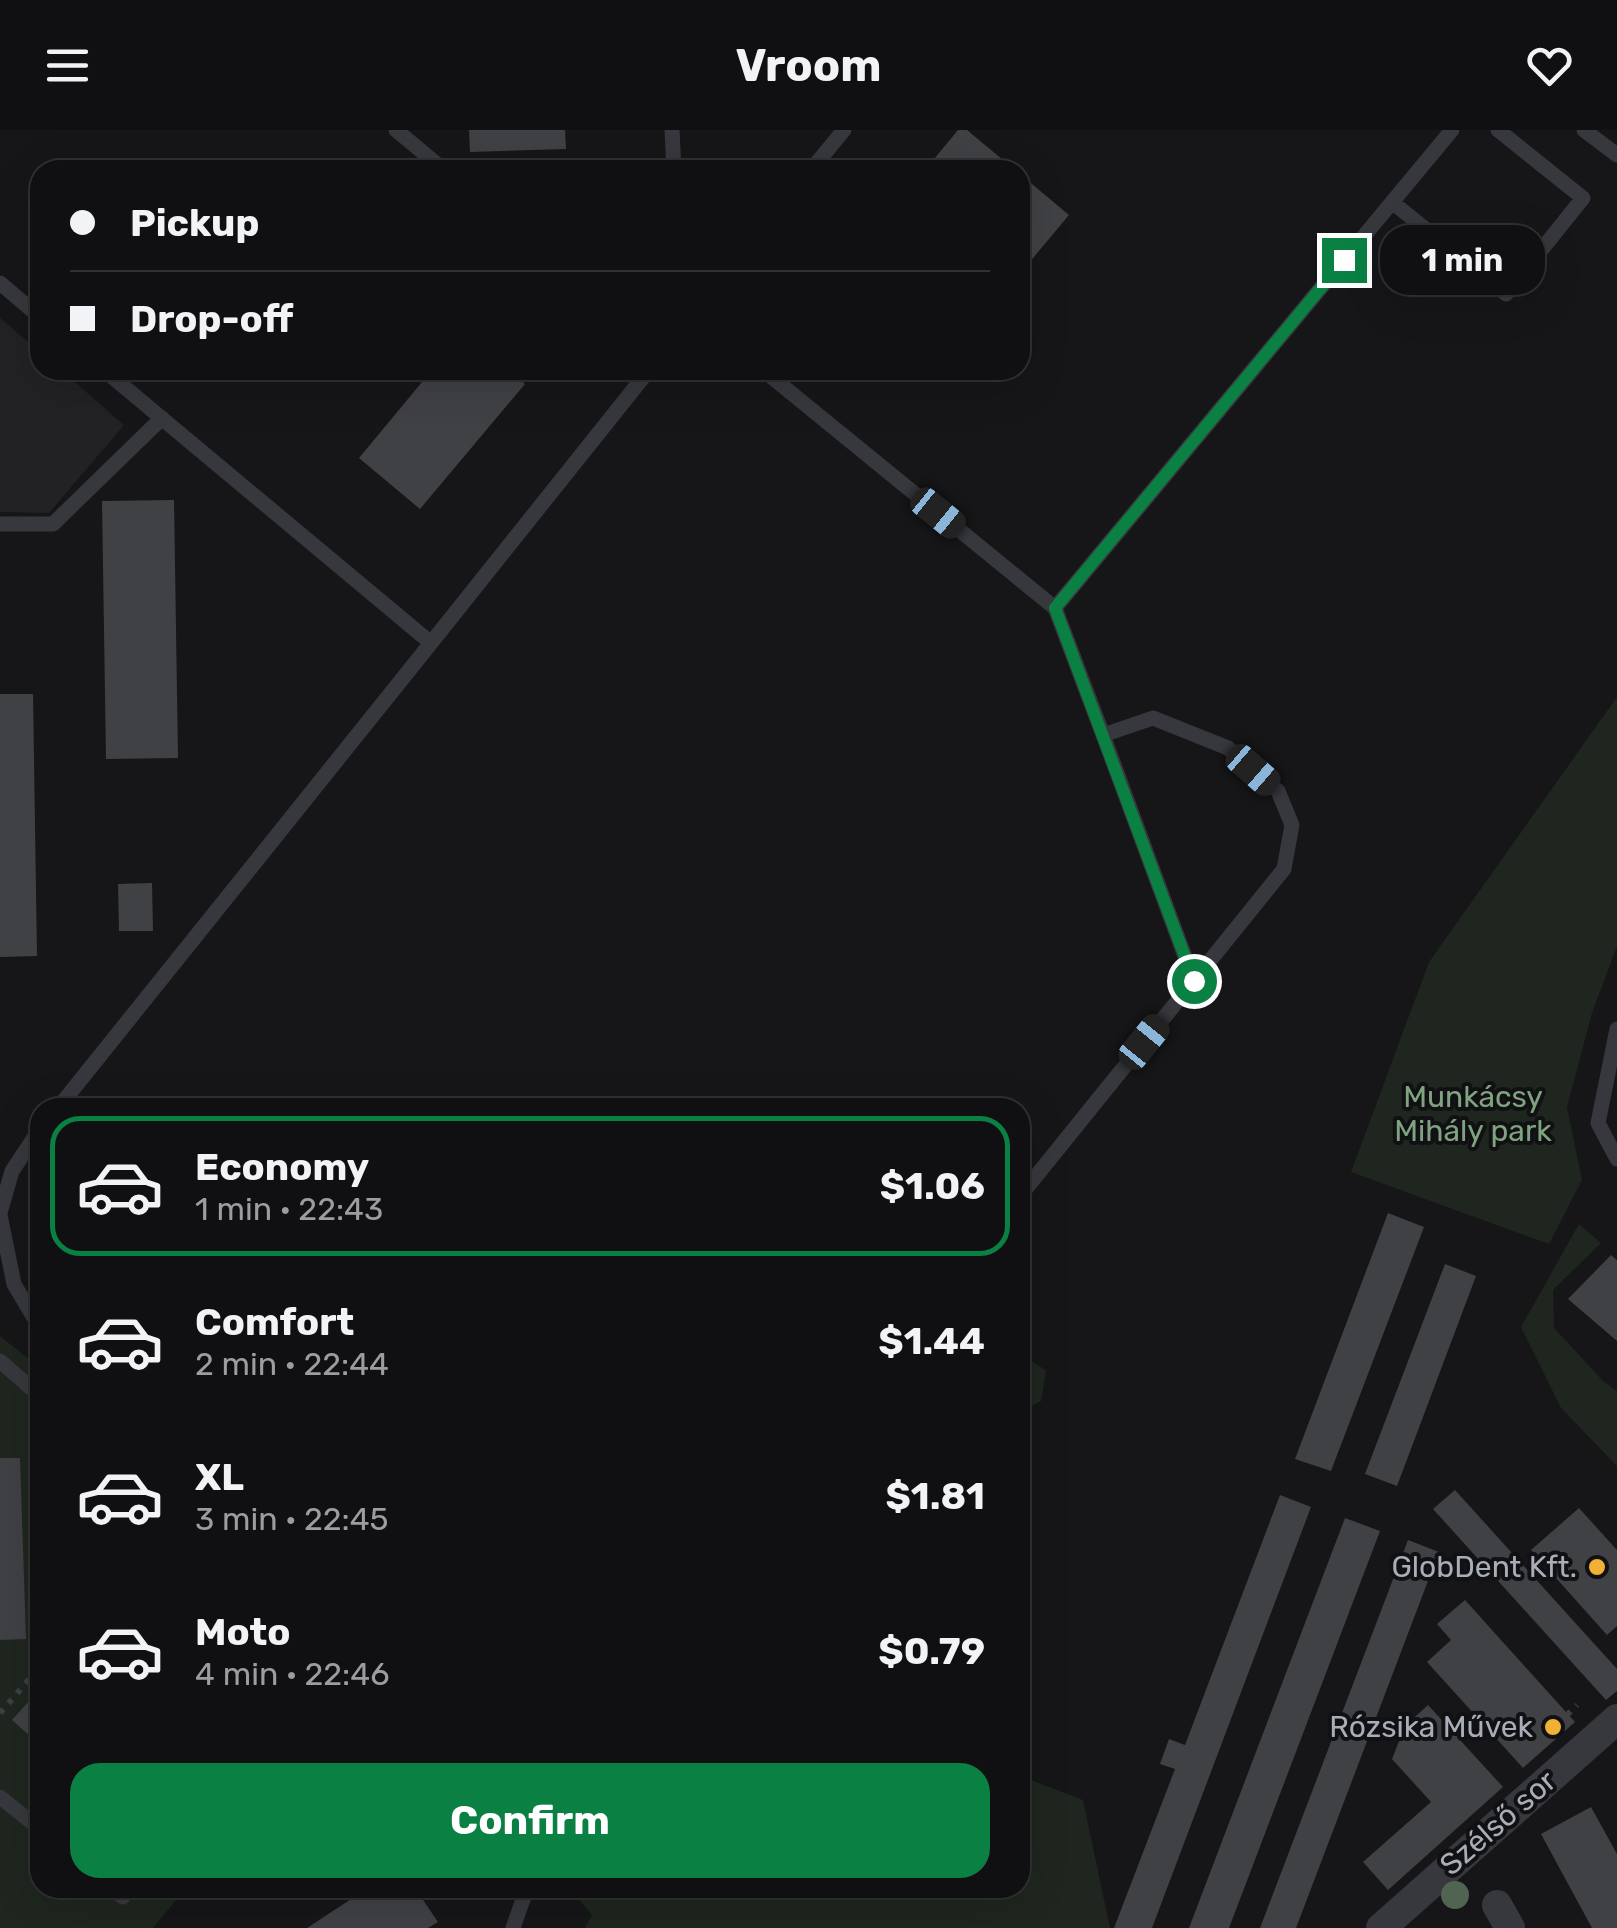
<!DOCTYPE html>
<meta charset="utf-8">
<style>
body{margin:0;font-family:Rubik,sans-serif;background:#1e1e20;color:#f1f3f6;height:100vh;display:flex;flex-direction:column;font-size:38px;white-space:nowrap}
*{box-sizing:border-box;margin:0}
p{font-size:32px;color:#9c9d9f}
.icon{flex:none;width:55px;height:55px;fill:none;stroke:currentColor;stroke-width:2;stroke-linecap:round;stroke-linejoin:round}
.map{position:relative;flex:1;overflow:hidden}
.drawer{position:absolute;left:30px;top:968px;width:1000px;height:800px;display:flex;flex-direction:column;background:#101012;border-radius:30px;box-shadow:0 10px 40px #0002,0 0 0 2px #303032}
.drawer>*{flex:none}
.guide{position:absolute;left:30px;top:30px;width:1000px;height:220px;border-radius:30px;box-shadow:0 10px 40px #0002,0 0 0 2px #303032;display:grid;align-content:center;height:220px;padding:0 40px;background:#101012}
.end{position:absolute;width:45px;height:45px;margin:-22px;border:12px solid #0b8043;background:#fff;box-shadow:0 0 0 5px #fff}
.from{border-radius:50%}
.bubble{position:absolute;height:70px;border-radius:30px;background:#101012;box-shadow:0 10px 40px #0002,0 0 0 2px #303032;font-size:32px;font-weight:700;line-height:70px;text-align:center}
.car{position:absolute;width:30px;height:60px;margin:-30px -15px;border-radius:12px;box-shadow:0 0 8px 2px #0007;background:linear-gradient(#222 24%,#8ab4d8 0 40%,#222 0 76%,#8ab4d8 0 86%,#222 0)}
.guide b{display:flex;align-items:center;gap:35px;height:95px;font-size:38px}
.guide b+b{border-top:2px solid #303032}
.guide i{width:25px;height:25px;background:#f1f3f6}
ul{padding:18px 0 0;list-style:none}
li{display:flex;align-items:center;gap:30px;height:140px;margin:0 20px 15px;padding:0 20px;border:5px solid transparent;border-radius:30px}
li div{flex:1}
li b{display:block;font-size:38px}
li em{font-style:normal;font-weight:700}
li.current{border-color:#0b8043}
li>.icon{width:90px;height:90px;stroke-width:1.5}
.button{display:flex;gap:20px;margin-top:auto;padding:20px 40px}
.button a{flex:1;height:115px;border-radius:30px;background:#0b8043;color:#fff;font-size:40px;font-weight:700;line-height:115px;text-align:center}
header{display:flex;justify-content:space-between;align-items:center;height:130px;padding:0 40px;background:#101012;font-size:45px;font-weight:700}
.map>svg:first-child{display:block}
.built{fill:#222225}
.green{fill:#1e261f}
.building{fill:#404145}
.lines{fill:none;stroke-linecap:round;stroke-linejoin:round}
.path{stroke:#3d3f44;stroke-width:6;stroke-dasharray:5 8;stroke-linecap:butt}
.service{stroke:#37383d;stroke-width:15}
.minor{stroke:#37383d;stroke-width:30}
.tree{fill:#506452}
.route{stroke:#0b8043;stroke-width:12}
.poi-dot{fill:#f2b134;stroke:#111113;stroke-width:4}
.labels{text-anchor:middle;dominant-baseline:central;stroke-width:8;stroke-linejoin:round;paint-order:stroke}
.park-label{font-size:30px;fill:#7fa381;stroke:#111113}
.poi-label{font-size:30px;fill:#a8adb8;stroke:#111113;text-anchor:end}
.street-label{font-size:30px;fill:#a8adb8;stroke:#111113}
</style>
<header><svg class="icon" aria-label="menu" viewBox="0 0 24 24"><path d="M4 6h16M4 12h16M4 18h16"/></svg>Vroom<svg class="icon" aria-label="heart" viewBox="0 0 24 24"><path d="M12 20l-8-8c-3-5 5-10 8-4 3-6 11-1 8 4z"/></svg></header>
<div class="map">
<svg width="1617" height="1798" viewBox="0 0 1617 1798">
<rect width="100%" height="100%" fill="#161618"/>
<path class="built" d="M0 188 40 222V240H61L124 295 49 383 0 382Z"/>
<path class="green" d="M1617 567V816L1592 883 1567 977 1582 1050 1549 1114 1351 1042 1429 832Z
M1579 1094 1601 1113 1553 1160 1554 1198 1603 1251 1617 1261V1336L1561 1278 1521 1197Z
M0 1206 40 1238V1758H186L153 1798H0Z
M1020 1225 1046 1240 1041 1271 1020 1282Z
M1020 1646 1083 1670 1110 1798H585L592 1785 569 1758H1020Z"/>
<path class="building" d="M469 0H565L566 19 470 22Z
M958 0H967L1015 40H925Z
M1020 44 1069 85 1028 134 1020 127Z
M432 240H509L525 254 420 379 359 328Z
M174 370 178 628 106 629 102 371Z
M0 564H33L37 826 0 827Z
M152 753 153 801H119L118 754Z
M1388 1083 1424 1097 1331 1341 1295 1329Z
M1611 1125 1617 1130V1211L1568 1169Z
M1445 1134 1476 1146 1397 1356 1365 1344Z
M0 1328H20L26 1509 0 1510Z
M1455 1360 1617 1539V1561L1606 1570 1433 1379Z
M1280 1365 1311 1377 1152 1798H1114L1175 1639 1160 1634 1169 1609 1185 1615Z
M1579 1378 1617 1420V1496L1607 1505 1531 1420Z
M1345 1388 1380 1401 1229 1798H1189Z
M1408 1410 1439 1422 1296 1798H1260Z
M1465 1470 1575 1592 1523 1638 1427 1532 1451 1510 1437 1494Z
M40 1559V1615L12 1590Z
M1428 1575 1503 1657 1388 1760 1363 1732 1431 1672 1392 1629 1405 1596Z
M1591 1677 1617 1724V1798H1592L1541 1704Z
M368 1758H415L438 1792 428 1798H307Z"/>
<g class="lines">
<path class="path" d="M0 1583 40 1537
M1567 1585 1577 1575"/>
<path class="service" d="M396 0 444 40
M672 0 674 40
M1584 0 1617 25
M811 40 844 0
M1392 72 1506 164 1583 68 1498 0
M0 153 40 187
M763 240 1055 478 1103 605 1153 588 1228 618 1278 661 1292 695 1284 739 1020 1066
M0 394H53L162 288
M1055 478 1452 0
M431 513 649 240
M1103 605 1194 851
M1617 899 1598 993 1617 1029
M58 978 431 513 104 240
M0 1083 12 1041 40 999
M0 1085 14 1154 40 1198
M0 1231 40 1266
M0 1667 40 1699
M111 1758 123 1767 130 1758
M513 1798 527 1758"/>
<path class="minor" d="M1497 1775 1510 1798
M1381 1798 1617 1589"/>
</g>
<circle class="tree" cx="1455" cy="1765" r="14"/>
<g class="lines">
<path class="route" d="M1194 851 1055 478 1344 130"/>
</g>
<g class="poi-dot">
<circle cx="1597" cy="1437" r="10"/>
<circle cx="1553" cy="1597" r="10"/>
</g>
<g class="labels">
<g class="park-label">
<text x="1473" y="967">Munkácsy<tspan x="1473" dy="34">Mihály park</tspan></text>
</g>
<g class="poi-label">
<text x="1577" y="1437">GlobDent Kft.</text>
<text x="1533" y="1597">Rózsika Művek</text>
</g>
<g class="street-label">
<text transform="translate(1498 1693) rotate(-41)">Szélső sor</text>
</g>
</g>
</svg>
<i class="end from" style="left:1194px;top:851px"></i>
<i class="end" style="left:1344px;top:130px"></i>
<div class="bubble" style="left:1380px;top:95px;width:165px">1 min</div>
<i class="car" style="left:938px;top:383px;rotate:129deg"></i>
<i class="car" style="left:1253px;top:640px;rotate:131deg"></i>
<i class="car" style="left:1144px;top:912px;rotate:39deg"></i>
<div class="guide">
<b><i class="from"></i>Pickup</b>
<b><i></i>Drop-off</b>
</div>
<section class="drawer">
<ul>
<li class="current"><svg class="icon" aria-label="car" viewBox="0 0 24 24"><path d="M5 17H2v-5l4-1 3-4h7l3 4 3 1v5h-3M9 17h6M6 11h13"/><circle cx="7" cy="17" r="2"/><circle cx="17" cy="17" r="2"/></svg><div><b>Economy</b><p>1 min · 22:43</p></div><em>$1.06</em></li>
<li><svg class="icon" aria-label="car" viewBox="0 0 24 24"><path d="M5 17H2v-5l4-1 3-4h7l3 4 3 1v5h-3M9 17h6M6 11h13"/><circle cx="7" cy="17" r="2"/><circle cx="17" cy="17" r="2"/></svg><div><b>Comfort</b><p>2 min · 22:44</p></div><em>$1.44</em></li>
<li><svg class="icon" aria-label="car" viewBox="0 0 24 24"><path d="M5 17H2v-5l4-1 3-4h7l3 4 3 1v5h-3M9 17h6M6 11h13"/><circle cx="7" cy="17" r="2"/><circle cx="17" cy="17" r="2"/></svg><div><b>XL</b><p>3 min · 22:45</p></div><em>$1.81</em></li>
<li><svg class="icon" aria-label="car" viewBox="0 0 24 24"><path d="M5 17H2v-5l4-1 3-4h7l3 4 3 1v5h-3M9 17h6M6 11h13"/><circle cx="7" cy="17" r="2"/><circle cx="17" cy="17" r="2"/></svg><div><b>Moto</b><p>4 min · 22:46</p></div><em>$0.79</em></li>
</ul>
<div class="button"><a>Confirm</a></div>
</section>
</div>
